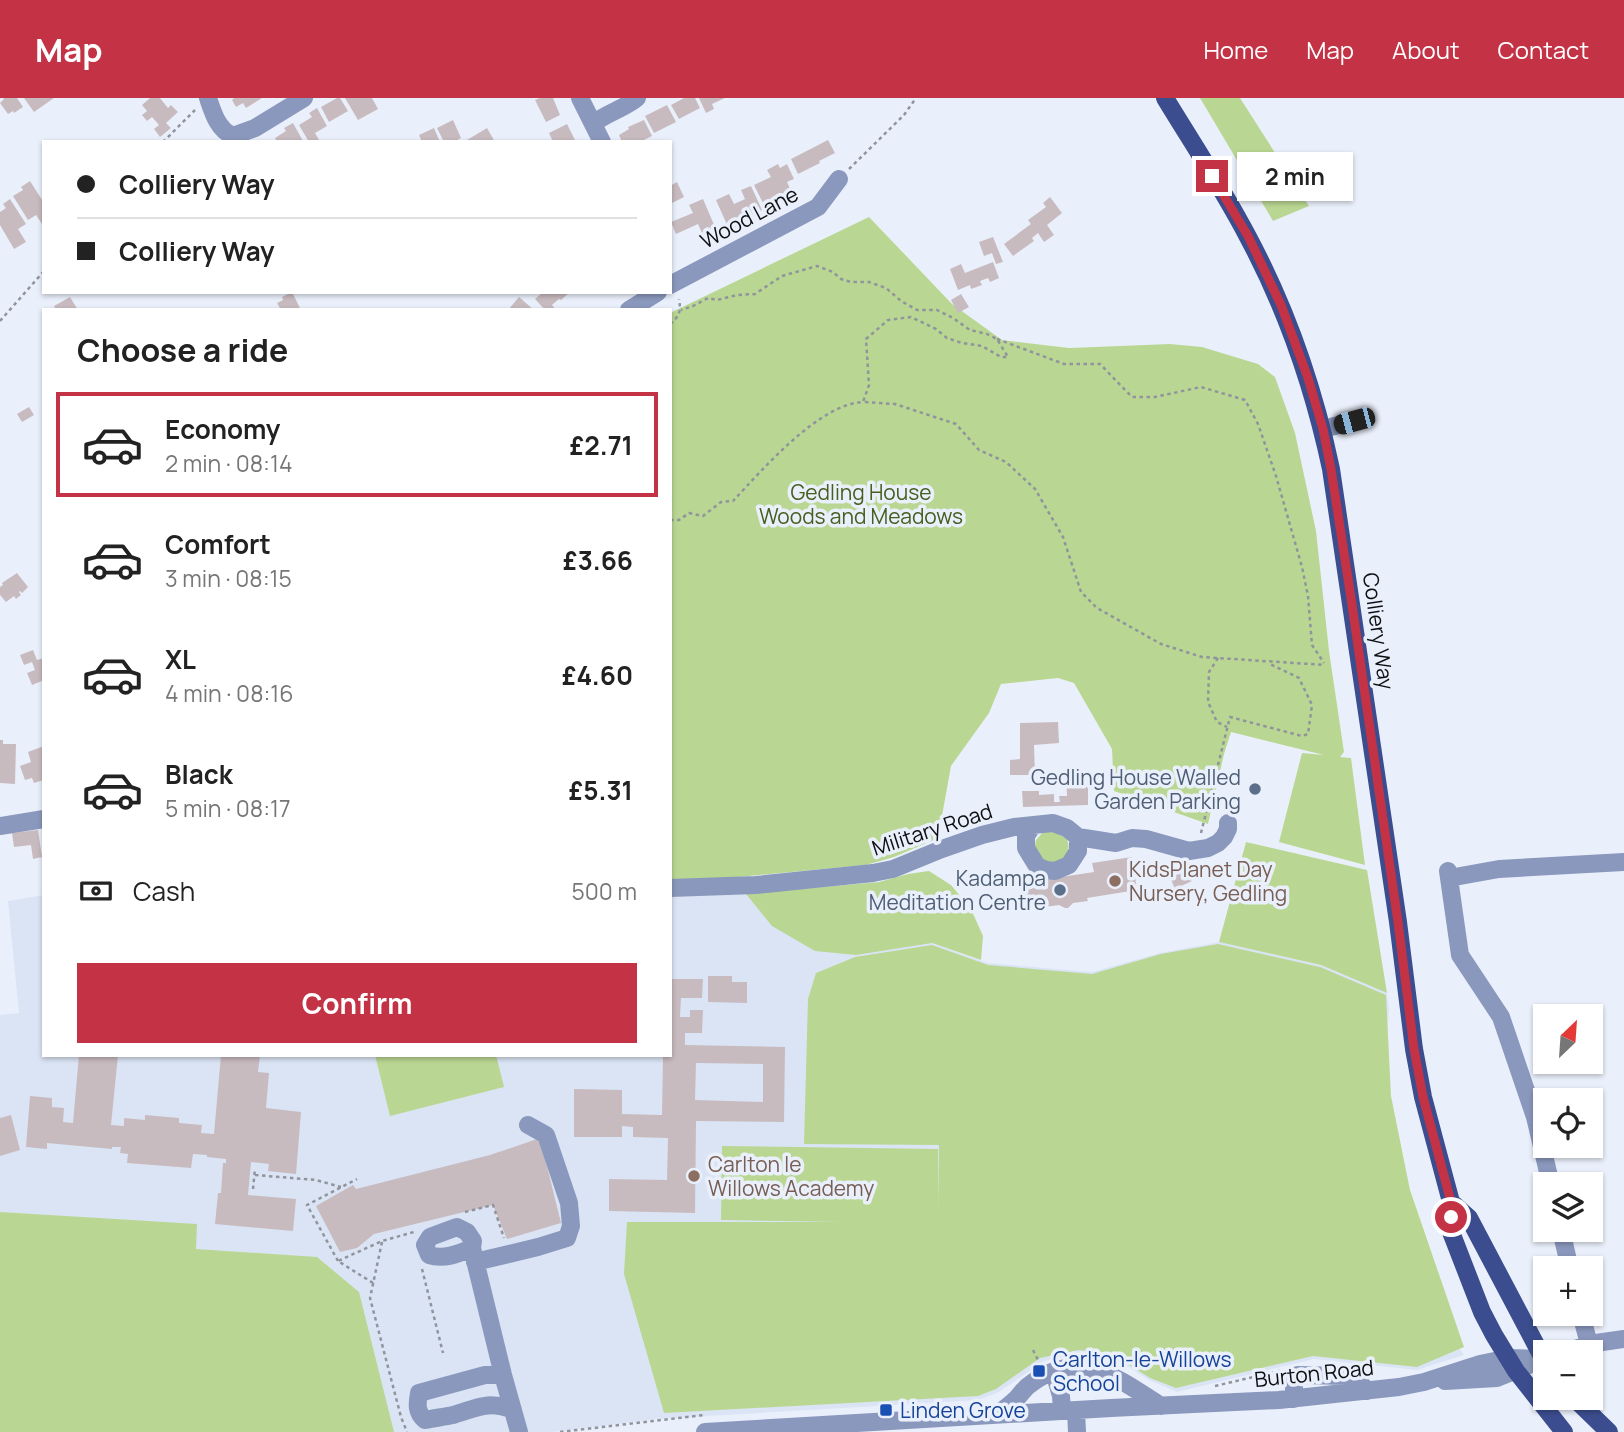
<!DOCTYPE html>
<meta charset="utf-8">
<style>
body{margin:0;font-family:Manrope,sans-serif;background:#f2f2f2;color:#222;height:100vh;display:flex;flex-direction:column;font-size:26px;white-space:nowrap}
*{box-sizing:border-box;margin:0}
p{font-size:23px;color:#767676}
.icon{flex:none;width:38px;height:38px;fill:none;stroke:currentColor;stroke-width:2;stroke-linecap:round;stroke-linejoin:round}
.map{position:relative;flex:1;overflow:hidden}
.panel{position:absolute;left:42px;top:210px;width:630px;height:749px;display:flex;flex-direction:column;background:#fff;border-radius:0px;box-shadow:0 2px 5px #0004}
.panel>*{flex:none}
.banner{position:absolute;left:42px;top:42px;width:630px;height:154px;border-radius:0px;box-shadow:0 2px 5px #0004;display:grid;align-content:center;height:154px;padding:0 35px;background:#fff}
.needle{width:46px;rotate:25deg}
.controls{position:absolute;left:1533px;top:906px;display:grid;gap:14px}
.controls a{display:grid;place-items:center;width:70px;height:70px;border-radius:0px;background:#fff;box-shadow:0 2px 5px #0004;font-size:35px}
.end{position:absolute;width:32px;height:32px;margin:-16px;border:9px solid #c33345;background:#fff;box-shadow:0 0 0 4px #fff}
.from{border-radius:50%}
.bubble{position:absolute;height:49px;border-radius:0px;background:#fff;box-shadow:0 2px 5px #0004;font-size:23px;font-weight:700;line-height:49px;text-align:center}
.car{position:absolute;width:21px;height:42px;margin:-21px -10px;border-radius:9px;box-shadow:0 0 5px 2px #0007;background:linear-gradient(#222 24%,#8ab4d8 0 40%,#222 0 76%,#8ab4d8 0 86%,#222 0)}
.banner b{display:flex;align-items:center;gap:24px;height:66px;font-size:26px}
.banner b+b{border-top:2px solid #e0e0e0}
.banner i{width:18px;height:18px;background:#222}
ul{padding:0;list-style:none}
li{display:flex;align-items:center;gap:21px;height:105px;margin:0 14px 10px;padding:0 21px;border:4px solid transparent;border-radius:0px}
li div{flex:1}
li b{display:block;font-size:26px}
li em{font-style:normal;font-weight:700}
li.current{border-color:#c33345}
li>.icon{width:63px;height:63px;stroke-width:1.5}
h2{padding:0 35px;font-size:32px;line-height:84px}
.pay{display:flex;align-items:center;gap:18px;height:77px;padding:0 35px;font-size:26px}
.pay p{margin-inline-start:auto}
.primary-button{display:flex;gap:14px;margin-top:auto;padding:14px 35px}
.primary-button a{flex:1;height:80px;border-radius:0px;background:#c33345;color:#fff;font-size:28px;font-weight:700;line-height:80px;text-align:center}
header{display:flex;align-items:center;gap:42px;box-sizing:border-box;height:98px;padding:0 35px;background:#c33345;color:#fff}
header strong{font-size:33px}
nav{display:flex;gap:38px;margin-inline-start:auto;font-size:24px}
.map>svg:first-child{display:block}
.built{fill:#dbe4f5}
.green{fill:#b9d792}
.building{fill:#c8bbbf;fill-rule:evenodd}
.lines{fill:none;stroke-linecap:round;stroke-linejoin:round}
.path{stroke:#90949c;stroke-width:2.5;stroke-dasharray:3.5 3.5;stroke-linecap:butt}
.minor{stroke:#8b98bd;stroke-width:18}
.major{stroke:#3b4d8e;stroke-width:18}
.route{stroke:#c33345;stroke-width:9}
.service-dot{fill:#5c6f8a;stroke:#eaf0fb;stroke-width:2.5}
.education-dot{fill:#8d6e63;stroke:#eaf0fb;stroke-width:2.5}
.transit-dot{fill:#1a4fb4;stroke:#eaf0fb;stroke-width:2.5}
.labels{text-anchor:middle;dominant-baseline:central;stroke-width:7;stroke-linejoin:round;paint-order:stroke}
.street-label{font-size:21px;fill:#0d0f12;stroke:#eaf0fb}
.park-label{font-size:21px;fill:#465e1e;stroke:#eaf0fb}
.service-label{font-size:21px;fill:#4e5e75;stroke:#eaf0fb;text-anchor:end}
.education-label{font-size:21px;fill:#785e54;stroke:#eaf0fb;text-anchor:start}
.transit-label{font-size:21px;fill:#164399;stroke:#eaf0fb;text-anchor:start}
</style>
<header>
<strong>Map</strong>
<nav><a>Home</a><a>Map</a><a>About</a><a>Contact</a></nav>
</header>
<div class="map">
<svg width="1624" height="1334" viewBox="0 0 1624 1334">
<rect width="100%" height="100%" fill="#eaf0fb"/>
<path class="built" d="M786 794 988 865 1092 874 1160 855 1219 844 1321 867 1387 895 1389 911 1380 1037 1430 1207 1464 1257 1417 1272 1314 1261 1177 1294 1149 1282 1111 1258 1080 1255 1044 1263 999 1294 979 1302 657 1321 553 1334H0V917L19 915 8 803 44 797V957H670V798Z"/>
<path class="green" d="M1200 0H1240L1309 108 1273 123Z
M869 119 952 206 1002 242 1069 250 1170 246 1202 249 1258 266 1275 279 1295 335 1316 433 1329 553 1344 654 1340 659 1351 660 1365 767 1279 744 1302 655 1324 657 1231 634 1224 656 1208 726 1114 693 1112 651 1074 585 1058 580 1001 586 989 615 951 668 938 740 894 759 866 767 696 783 670 782V215Z
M1056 732C1059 735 1063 737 1066 740 1072 748 1067 762 1057 764 1053 765 1048 764 1044 764L1035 748 1036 742 1044 733Z
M1246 744 1367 772 1387 895 1321 867 1219 844Z
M929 773 951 787 971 811 983 838 981 862 932 845 856 857 815 853 772 828 746 796 879 784 908 776Z
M1218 846 1320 869 1386 897 1391 998 1410 1092 1464 1249 1417 1269 1313 1258 1176 1290 1150 1280 1112 1256 1079 1252 1040 1260 996 1291 978 1298 664 1315 624 1176 627 1124H843L721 1122 722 1048 938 1051V1111L939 1047 804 1046 808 901 816 875 855 859 932 847 988 867 1092 876 1161 856Z
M375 957H496L504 989 390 1018Z
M0 1114 197 1126 196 1151 317 1159 359 1194 394 1334H0Z"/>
<path class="building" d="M3 0H17L23 9 14 15 13 13 8 16 0 5 4 1Z
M24 0H54L34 14Z
M150 0H160L168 10 171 7 178 14 166 25 171 30 160 39 154 31 159 27 152 19 147 23 142 17 147 13 142 7Z
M234 0H262L246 10 243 5 236 9 232 2Z
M337 0H340L348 13 329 24 321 9Z
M345 0H372L378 11 358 22Z
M540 0H553L560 17 546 24 535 2Z
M684 0H695L700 10 679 21 671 7Z
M699 0H725L712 6 714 11 706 15Z
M667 7 676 24 654 35 645 18Z
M317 10 327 28 315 35 319 42 315 44H309L299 27 312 19 309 15Z
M453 22 461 40 454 44H444L437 30Z
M644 22 652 38 640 44H622L619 37 629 31 628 29Z
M293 25 303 43 277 44 275 40 286 33 284 30Z
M567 26 576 44H553L549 35Z
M434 30 440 44H422L419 37Z
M487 30 495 44H468L467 42Z
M828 42 835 55 819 63 820 65 798 76 791 61Z
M778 66 780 70 787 66 794 81 787 84 793 97 772 108 770 105 764 107 754 87 771 79 767 72Z
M30 83 44 105V129L36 117 28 122 13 98 23 92 21 89Z
M677 84 684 99 670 106V88Z
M751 88 762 112 739 123 744 132 732 138 716 102 729 96 734 106 745 101 741 92Z
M1050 99 1062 115 1047 127 1054 137 1044 144 1038 135 1032 140 1034 143 1013 158 1004 146 1031 126 1028 122 1046 109 1043 105Z
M10 101 26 126 18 131 26 144 14 151 0 127V114L6 110 3 106Z
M703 101 721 143 708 149 698 126 676 136 671 124 693 115 689 107Z
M993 139 1003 164 996 166 992 155 984 158 979 144Z
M993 164 999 180 990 184 988 180 980 183 982 187 971 191 970 187 958 192 950 171 961 166 965 175Z
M292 194 301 212H281L277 205 283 202 282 199Z
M543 194H570L561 202 559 201 552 207 556 212H545L535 201Z
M961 196 969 209 958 215 951 202Z
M70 199 78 212H56L54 208Z
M519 199 534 212H508Z
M29 309 34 317 22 324 17 316Z
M17 475 28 489 22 495 20 493 19 494 21 497 16 501 14 498 6 504 0 497V489L3 487 2 485Z
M33 552 37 562 44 560V582L32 587 27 575 35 572 32 564 24 567 20 557Z
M1058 624 1059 645 1034 647 1035 677H1010V662L1020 661V625Z
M0 642H3V646H16L15 686 0 685Z
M44 648V682L34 685 32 680 25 682 20 668 31 664 28 654Z
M1066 672H1088V707L1023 709 1022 693H1039V697L1054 696V704H1060L1059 698H1067Z
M38 732 42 759 33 761 31 747 14 749 12 735Z
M1132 759 1137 792 1087 800 1088 803 1073 805 1068 810H1065L1059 807 1030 811 1025 809 1022 785 1094 774 1092 765Z
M1183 765 1192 783 1175 791 1167 772Z
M708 878H732V884H747V905L708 904Z
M670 881H703L702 900H681L680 919H690V912H703L702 935H685V947L785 949 784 1024 696 1023 695 1115 609 1113V1081L667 1082 668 1040 633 1039V1029L622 1028V1039H574V991L622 992V1016L662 1017 663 957H670ZM696 965 763 966V1004L695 1002Z
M79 957H118L111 1027 124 1028V1020L145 1022V1017L179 1020V1025L202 1027 201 1035 214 1036 221 957H260L258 974 269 975 266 1010 301 1014 296 1076 268 1073 269 1066 251 1064 248 1097 296 1101 293 1133 215 1126 218 1095H221L223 1065H226V1061L207 1059V1057L193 1056 191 1070 127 1065 128 1056 120 1055 121 1049H112V1051L47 1045V1051L26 1049 30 998 52 1000V1009L64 1010 63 1024 73 1025Z
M11 1017 20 1052 0 1058V1020Z
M540 1040 561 1125 507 1141 493 1107 374 1136 357 1150 340 1154 316 1108 353 1087 356 1091 490 1057Z"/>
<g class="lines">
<path class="path" d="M163 44 195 12
M849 71 904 17 916 0
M0 223 44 173
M670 226C680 218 681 213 679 201
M997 241 1064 266H1100L1132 299H1155L1201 289 1245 302 1258 326 1276 378 1302 469 1308 498 1312 547 1324 565
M865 304 895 306 956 326 979 352 1006 364 1035 391 1063 439 1081 494 1097 510 1161 546 1202 559 1325 567
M670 422H679L689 415 703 418 721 404 733 403C763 371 819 306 863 304L869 287 866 241 888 222 911 219 936 231 947 240 962 245 982 248 1001 259H1008L997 241 987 236 970 232 953 220 937 212H917L901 203 886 190 869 184H851L841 181 833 174 817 168 782 178 755 196 737 197 717 202 708 200 693 208 681 212
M1218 560 1209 574 1208 604 1217 624 1227 629
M1201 735 1230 619 1302 638 1308 636 1312 607 1299 580 1268 565
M255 1077 316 1082 341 1089
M253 1091 255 1071
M465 1114 493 1107 504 1140
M382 1144 370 1200 401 1319 407 1334
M338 1163 307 1107 357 1081
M422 1171 443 1255
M373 1185 338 1163 382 1143 414 1134
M1033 1252 1039 1264
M1215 1288 1283 1272
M560 1334 704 1317"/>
<path class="minor" d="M208 0C213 15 218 32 233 38L255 30 304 0
M580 0 602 44
M593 26C606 15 624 11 637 0
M670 187 818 109 839 81
M629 212 658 194
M1323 331 1354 323
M1033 727 1026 738V750L1037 768 1046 772 1055 773 1069 767 1078 753V739
M0 728 44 721
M1448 773 1460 857 1501 919 1535 1019 1551 1087
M1449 780 1499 771 1624 764
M670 790 756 787 873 775 893 771 942 751 982 737 1014 729 1053 725 1067 730 1078 739 1116 745 1132 740 1146 741 1189 753 1208 750 1218 745 1224 739 1228 731V725
M457 1129 467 1134 473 1143 472 1150C458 1156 443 1162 429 1157L425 1147 430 1139Z
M1561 1132 1570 1171
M472 1150 503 1277 519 1334
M475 1164 538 1149 567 1140 571 1128 569 1105 546 1037 528 1027
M1581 1216 1589 1246
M1565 1255 1589 1246 1624 1241
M1054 1274 1061 1298 1062 1313
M503 1277H485L419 1295C417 1306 416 1314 425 1322 434 1320 444 1319 453 1317 477 1310 488 1302 513 1312
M1445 1283 1497 1280 1529 1267
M1294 1301V1284L1298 1277 1347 1278 1356 1282 1368 1293
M1076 1312 1077 1334
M996 1317C1003 1312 1011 1306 1017 1300 1021 1296 1024 1291 1028 1288 1078 1248 1118 1280 1161 1308
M705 1334 1111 1310 1279 1302 1399 1289 1424 1284 1480 1266 1509 1260 1543 1261"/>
<path class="major" d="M1165 0C1193 46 1223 91 1248 139 1287 212 1314 291 1331 371L1398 824 1414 951 1423 999 1451 1104V1134L1482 1214 1494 1237 1516 1273 1564 1334
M1451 1104 1469 1120 1545 1264
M1574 1300 1609 1334"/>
</g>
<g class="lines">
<path class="route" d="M1212 78 1248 138 1281 207 1308 280 1323 331 1331 371 1351 500 1398 824 1414 951 1423 999 1451 1104V1119"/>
</g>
<g class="service-dot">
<circle cx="1255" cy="691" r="7"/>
<circle cx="1060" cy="792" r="7"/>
</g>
<g class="education-dot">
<circle cx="1115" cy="783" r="7"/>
<circle cx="694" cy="1078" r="7"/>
</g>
<g class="transit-dot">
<rect x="1032" y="1266" width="14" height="14" rx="3.5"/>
<rect x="879" y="1305" width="14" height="14" rx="3.5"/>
</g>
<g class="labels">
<g class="street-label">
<text transform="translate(749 119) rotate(-28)">Wood Lane</text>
<text transform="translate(1379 533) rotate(82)">Colliery Way</text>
<text transform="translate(932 731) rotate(-18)">Military Road</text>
<text transform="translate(1314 1275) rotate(-6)">Burton Road</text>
</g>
<g class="park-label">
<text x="861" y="394">Gedling House<tspan x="861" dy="24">Woods and Meadows</tspan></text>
</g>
<g class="service-label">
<text x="1241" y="679">Gedling House Walled<tspan x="1241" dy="24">Garden Parking</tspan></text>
<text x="1046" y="780">Kadampa<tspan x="1046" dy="24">Meditation Centre</tspan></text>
</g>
<g class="education-label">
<text x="1129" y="771">KidsPlanet Day<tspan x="1129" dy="24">Nursery, Gedling</tspan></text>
<text x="708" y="1066">Carlton le<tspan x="708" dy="24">Willows Academy</tspan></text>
</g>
<g class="transit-label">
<text x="1053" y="1261">Carlton-le-Willows<tspan x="1053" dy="24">School</tspan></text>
<text x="900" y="1312">Linden Grove</text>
</g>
</g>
</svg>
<div class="controls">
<a><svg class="needle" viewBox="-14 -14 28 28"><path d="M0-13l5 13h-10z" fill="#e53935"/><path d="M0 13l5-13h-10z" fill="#767676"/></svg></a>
<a><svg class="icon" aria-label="locate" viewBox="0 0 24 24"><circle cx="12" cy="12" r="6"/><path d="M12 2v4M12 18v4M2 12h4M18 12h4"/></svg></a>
<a><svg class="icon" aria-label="layers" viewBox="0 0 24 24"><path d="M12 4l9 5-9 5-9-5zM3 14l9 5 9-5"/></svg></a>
<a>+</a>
<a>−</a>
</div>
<i class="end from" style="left:1451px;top:1119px"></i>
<i class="end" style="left:1212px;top:78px"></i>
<div class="bubble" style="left:1237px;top:54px;width:116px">2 min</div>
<i class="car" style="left:1354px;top:323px;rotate:255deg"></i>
<div class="banner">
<b><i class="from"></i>Colliery Way</b>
<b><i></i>Colliery Way</b>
</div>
<section class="panel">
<h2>Choose a ride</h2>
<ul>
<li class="current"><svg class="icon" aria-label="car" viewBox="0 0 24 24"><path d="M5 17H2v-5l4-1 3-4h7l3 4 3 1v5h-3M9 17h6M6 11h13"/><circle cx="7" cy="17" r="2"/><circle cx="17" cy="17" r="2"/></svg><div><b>Economy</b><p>2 min · 08:14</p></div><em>£2.71</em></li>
<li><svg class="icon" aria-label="car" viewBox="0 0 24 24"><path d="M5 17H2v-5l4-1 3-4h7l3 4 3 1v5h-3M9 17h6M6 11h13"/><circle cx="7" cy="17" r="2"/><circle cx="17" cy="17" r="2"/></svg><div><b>Comfort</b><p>3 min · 08:15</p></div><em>£3.66</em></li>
<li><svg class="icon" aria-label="car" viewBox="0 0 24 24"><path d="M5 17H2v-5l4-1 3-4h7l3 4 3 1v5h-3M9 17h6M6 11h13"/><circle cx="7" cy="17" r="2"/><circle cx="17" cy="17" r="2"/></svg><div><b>XL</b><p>4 min · 08:16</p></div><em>£4.60</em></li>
<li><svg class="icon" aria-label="car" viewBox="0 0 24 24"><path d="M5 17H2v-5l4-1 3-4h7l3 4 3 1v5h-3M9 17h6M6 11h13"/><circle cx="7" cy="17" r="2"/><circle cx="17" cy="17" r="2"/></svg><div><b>Black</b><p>5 min · 08:17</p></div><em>£5.31</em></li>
</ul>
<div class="pay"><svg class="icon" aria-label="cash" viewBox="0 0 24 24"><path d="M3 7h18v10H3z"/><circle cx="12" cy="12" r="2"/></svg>Cash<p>500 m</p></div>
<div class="primary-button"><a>Confirm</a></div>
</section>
</div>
